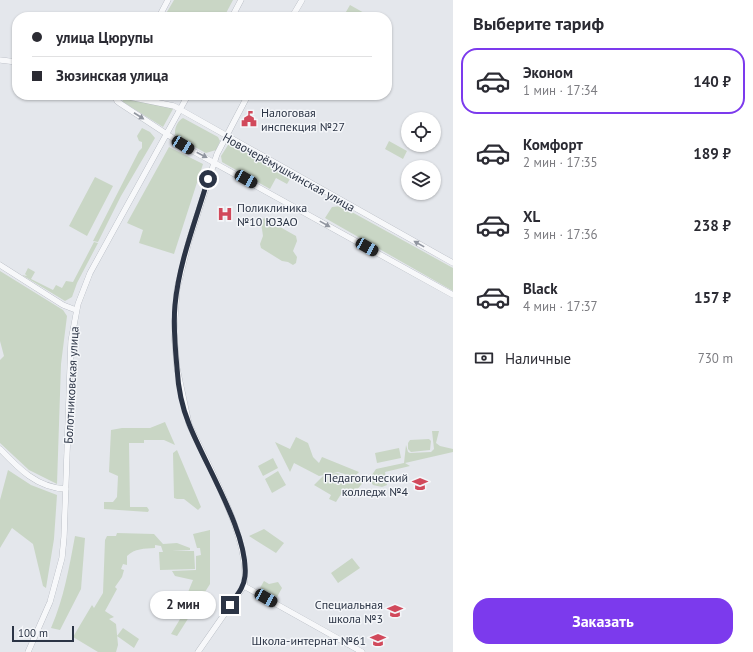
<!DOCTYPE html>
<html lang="ru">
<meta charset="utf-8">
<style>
body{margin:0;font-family:"PT Sans",sans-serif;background:#f2f2f3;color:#2b2b33;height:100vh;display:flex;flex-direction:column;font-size:15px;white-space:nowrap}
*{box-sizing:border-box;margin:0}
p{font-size:13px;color:#7c7c81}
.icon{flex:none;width:22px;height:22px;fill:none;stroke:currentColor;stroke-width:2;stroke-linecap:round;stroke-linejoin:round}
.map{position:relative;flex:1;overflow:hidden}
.drawer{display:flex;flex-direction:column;background:#fff;width:300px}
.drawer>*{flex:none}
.top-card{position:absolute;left:12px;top:12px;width:380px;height:88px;border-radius:16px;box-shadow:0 1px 3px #0004;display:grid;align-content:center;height:88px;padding:0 20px;background:#fff}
.controls{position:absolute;left:401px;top:112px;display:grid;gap:8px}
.controls a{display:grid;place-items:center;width:40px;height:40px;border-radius:50%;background:#fff;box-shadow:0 1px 3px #0004;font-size:20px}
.scale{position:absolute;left:12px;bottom:10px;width:62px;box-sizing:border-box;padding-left:4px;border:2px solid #2b3445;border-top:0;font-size:11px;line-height:14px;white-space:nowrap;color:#2b3445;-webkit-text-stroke:3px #f4f6f9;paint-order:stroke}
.end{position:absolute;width:18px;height:18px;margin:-9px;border:5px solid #2b3445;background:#fff;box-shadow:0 0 0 2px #fff}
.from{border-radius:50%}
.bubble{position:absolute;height:28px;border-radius:14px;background:#fff;box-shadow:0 1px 3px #0004;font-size:13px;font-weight:800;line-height:28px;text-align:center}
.car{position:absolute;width:12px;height:24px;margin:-12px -6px;border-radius:5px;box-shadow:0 0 3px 1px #0007;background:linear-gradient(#222 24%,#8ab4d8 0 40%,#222 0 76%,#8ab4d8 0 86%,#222 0)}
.top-card b{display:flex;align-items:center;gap:14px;height:38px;font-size:15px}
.top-card b+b{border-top:1px solid #e1e1e2}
.top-card i{width:10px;height:10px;background:#2b2b33}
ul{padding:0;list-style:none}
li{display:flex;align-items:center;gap:12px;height:66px;margin:0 8px 6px;padding:0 12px;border:2px solid transparent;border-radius:16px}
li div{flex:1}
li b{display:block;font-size:15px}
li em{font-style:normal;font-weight:800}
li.on{border-color:#7c3aed}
li>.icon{width:36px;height:36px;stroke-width:1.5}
h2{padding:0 20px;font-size:18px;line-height:48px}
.pay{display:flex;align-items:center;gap:10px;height:44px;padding:0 20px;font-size:15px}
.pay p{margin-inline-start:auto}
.button{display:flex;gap:8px;margin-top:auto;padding:8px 20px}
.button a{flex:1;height:46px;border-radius:16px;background:#7c3aed;color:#fff;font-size:16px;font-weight:800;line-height:46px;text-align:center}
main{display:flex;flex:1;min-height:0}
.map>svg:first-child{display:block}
.green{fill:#c9d6c5}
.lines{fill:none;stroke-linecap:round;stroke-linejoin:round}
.minor-casing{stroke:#a9aeb7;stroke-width:6}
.minor{stroke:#f7f8fa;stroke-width:5.5}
.oneway{fill:#9196a0}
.route{stroke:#2b3445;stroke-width:5}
.labels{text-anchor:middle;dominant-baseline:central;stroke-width:3;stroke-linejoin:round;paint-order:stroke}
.poi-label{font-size:12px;fill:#2b3445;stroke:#f4f6f9;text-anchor:end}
.street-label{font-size:12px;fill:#2b3445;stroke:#f4f6f9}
</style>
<main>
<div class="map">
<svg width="453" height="652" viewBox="0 0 453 652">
<rect width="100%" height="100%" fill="#e4e7ec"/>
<path class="green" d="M174 0H233L224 17H164Z
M350 5 366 14 364 17H343Z
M122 98 171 108 173 109 163 127 123 102Z
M183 118 218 137 220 141 216 150 206 153 176 137C173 131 177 121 183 118Z
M142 128 150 132 155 138 121 196 98 242 93 241 139 151 142 148V142L139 141 137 136Z
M389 141 407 151 403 159 385 149Z
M230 142 290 174 287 178 290 179 287 184 276 178 270 189 222 162 221 156Z
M169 147 203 164 174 254 139 243 143 230 127 223Z
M95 177 113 186 87 236 69 226Z
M341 206 453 268V291L325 218 332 207Z
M264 218 296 236 297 241 293 251 297 257 296 263 293 265 288 262 282 261 261 248 260 244 263 236 261 222Z
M94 242 98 243 77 283 72 297 65 301 22 275 27 276 25 274 28 268 35 272 31 279 53 290 56 285 62 288 66 281 73 282Z
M0 271 63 310 67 316 61 364 57 484 29 470 0 443V360L4 356 0 341Z
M165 422 175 445 164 440H144V443H129L130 507H147L149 510 148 512 104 509V502H113L117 497 118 476 109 472 111 430 122 428H150Z
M432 431H439L436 443 440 446 453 449V452L405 463 410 466 385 472 387 485 382 487 373 485 369 479 376 469 404 463 406 445 408 452 410 453 431 452 434 449Z
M296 437 308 443 313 457 319 463 322 457 359 472 354 477 338 472 329 474 337 473 354 478 369 475 352 496 343 491 336 502 329 499 331 495 314 485 324 475 319 476 294 463 290 472 275 442 290 449Z
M429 439 431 441 430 450 411 452 408 449V443L410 440Z
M399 448 401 458 377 463 375 453Z
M177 450 201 507 198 510 184 499H177L174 498 173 453Z
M273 458 278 468 263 476 258 466Z
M8 470 31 485 57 495 54 539 46 588 43 586 33 544 12 528 0 548V500Z
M278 471 286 485 272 493 265 479Z
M264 529 284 543 276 553 249 536Z
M210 530V584L177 636 171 634 191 601 186 597 193 580 175 576 172 571 196 570V556L201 555 200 548H197L193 534Z
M117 533 154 534 163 544 177 543 190 548V550L172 551H194L195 569 160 570 159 552H163L161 546 155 545V548C144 549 135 548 127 556V565L123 564 121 569 124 570 122 577 115 587 117 589 105 611 114 617 109 619 116 624 118 645 116 652H98L73 637 92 605 94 608 103 593 105 540 107 536H116Z
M75 536 85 538 81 589 60 630 51 628C64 598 69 568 75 536Z
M352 558 360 568 338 583 331 573Z
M264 581 269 584 278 582 282 588 277 597 260 588Z
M123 628 139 639 134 648 117 636Z"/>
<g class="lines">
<defs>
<path id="minor" d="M159 17 168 0
M232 17 241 0
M292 17 302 0
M0 60 17 62
M115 95 117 101 121 104 191 150 453 295
M120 95 174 106 453 263
M0 265 63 305 76 310
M0 449C18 468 37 488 66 489
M244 586 362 652
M28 652 50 602 62 558 64 537 71 341 78 304 90 273 188 95
M198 652 244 586C252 542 208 465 189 424L177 368 174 332 177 289 189 241 217 154 248 95"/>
</defs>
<use href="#minor" class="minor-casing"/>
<use href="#minor" class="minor"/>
</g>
<defs><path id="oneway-solid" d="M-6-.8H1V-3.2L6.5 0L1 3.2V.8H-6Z"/></defs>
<g class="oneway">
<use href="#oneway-solid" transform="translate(139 116) rotate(33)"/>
<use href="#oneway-solid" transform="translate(202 155) rotate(27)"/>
<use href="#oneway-solid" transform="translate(325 224) rotate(29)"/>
<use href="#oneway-solid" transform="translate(419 244) rotate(-151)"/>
</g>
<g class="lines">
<path class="route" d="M208 179C196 220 179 262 175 305 173 326 175 347 177 368 178 386 182 407 189 424 205 465 249 534 245 576 244 588 236 596 230 605"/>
</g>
<defs>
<symbol id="civic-bare" viewBox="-9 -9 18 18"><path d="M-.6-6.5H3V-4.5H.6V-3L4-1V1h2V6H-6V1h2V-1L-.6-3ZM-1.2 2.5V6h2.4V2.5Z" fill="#d1495b" stroke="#f4f6f9" stroke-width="2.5" paint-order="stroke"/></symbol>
<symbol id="hospital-bare" viewBox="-9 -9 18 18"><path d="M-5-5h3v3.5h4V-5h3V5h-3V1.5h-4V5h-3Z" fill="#d1495b" stroke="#f4f6f9" stroke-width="2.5" paint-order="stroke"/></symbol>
<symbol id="university-bare" viewBox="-9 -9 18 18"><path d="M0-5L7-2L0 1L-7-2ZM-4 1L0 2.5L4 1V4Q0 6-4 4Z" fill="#d1495b" stroke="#f4f6f9" stroke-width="2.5" paint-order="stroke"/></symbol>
<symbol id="school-bare" viewBox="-9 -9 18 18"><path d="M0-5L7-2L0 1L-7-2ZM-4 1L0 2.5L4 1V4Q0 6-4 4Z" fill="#d1495b" stroke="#f4f6f9" stroke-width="2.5" paint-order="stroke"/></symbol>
</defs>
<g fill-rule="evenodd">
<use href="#civic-bare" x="238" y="108" width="22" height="22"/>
<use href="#hospital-bare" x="214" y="203" width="22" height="22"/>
<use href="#university-bare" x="409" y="473" width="22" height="22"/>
<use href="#school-bare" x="384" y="600" width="22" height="22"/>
<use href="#school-bare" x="367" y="629" width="22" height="22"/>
</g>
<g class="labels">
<g class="poi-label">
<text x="261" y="112" text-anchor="start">Налоговая<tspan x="261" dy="14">инспекция №27</tspan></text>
<text x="237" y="207" text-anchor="start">Поликлиника<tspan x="237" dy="14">№10 ЮЗАО</tspan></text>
<text x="408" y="477">Педагогический<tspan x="408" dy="14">колледж №4</tspan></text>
<text x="383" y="604">Специальная<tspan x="383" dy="14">школа №3</tspan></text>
<text x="366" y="640">Школа-интернат №61</text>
</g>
<g class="street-label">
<text transform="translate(289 172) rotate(29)">Новочерёмушкинская улица</text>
<text transform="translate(71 385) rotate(-87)">Болотниковская улица</text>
</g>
</g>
</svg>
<div class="controls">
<a><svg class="icon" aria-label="locate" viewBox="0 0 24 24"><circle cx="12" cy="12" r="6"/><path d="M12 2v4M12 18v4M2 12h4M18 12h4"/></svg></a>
<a><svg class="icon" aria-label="layers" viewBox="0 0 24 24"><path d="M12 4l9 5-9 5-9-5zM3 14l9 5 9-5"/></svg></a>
</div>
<div class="scale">100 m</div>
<i class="end from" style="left:208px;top:179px"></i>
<i class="end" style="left:230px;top:605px"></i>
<div class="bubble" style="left:150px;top:591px;width:66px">2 мин</div>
<i class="car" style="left:183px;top:145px;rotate:121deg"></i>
<i class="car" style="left:246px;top:179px;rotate:119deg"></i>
<i class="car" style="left:367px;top:247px;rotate:119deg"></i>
<i class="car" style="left:266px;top:598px;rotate:119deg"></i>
<div class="top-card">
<b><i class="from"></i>улица Цюрупы</b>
<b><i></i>Зюзинская улица</b>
</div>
</div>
<section class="drawer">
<h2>Выберите тариф</h2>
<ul>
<li class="on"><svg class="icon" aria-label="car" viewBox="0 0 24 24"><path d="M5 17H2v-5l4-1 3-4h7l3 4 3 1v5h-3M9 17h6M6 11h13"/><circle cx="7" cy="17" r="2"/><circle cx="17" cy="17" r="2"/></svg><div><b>Эконом</b><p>1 мин · 17:34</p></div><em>140 ₽</em></li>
<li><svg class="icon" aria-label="car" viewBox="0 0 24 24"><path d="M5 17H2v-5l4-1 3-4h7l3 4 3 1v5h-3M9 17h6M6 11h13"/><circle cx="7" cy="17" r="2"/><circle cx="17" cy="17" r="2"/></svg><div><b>Комфорт</b><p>2 мин · 17:35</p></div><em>189 ₽</em></li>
<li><svg class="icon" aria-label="car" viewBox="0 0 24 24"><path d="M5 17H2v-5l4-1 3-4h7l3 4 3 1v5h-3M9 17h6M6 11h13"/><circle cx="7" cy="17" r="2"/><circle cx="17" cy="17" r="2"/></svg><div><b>XL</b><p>3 мин · 17:36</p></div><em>238 ₽</em></li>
<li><svg class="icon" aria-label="car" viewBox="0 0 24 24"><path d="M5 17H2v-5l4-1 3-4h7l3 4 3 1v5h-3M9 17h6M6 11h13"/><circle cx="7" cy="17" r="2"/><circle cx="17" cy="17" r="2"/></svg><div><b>Black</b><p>4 мин · 17:37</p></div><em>157 ₽</em></li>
</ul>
<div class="pay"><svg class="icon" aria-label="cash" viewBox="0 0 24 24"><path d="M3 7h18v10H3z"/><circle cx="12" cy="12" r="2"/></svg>Наличные<p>730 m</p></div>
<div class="button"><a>Заказать</a></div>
</section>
</main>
